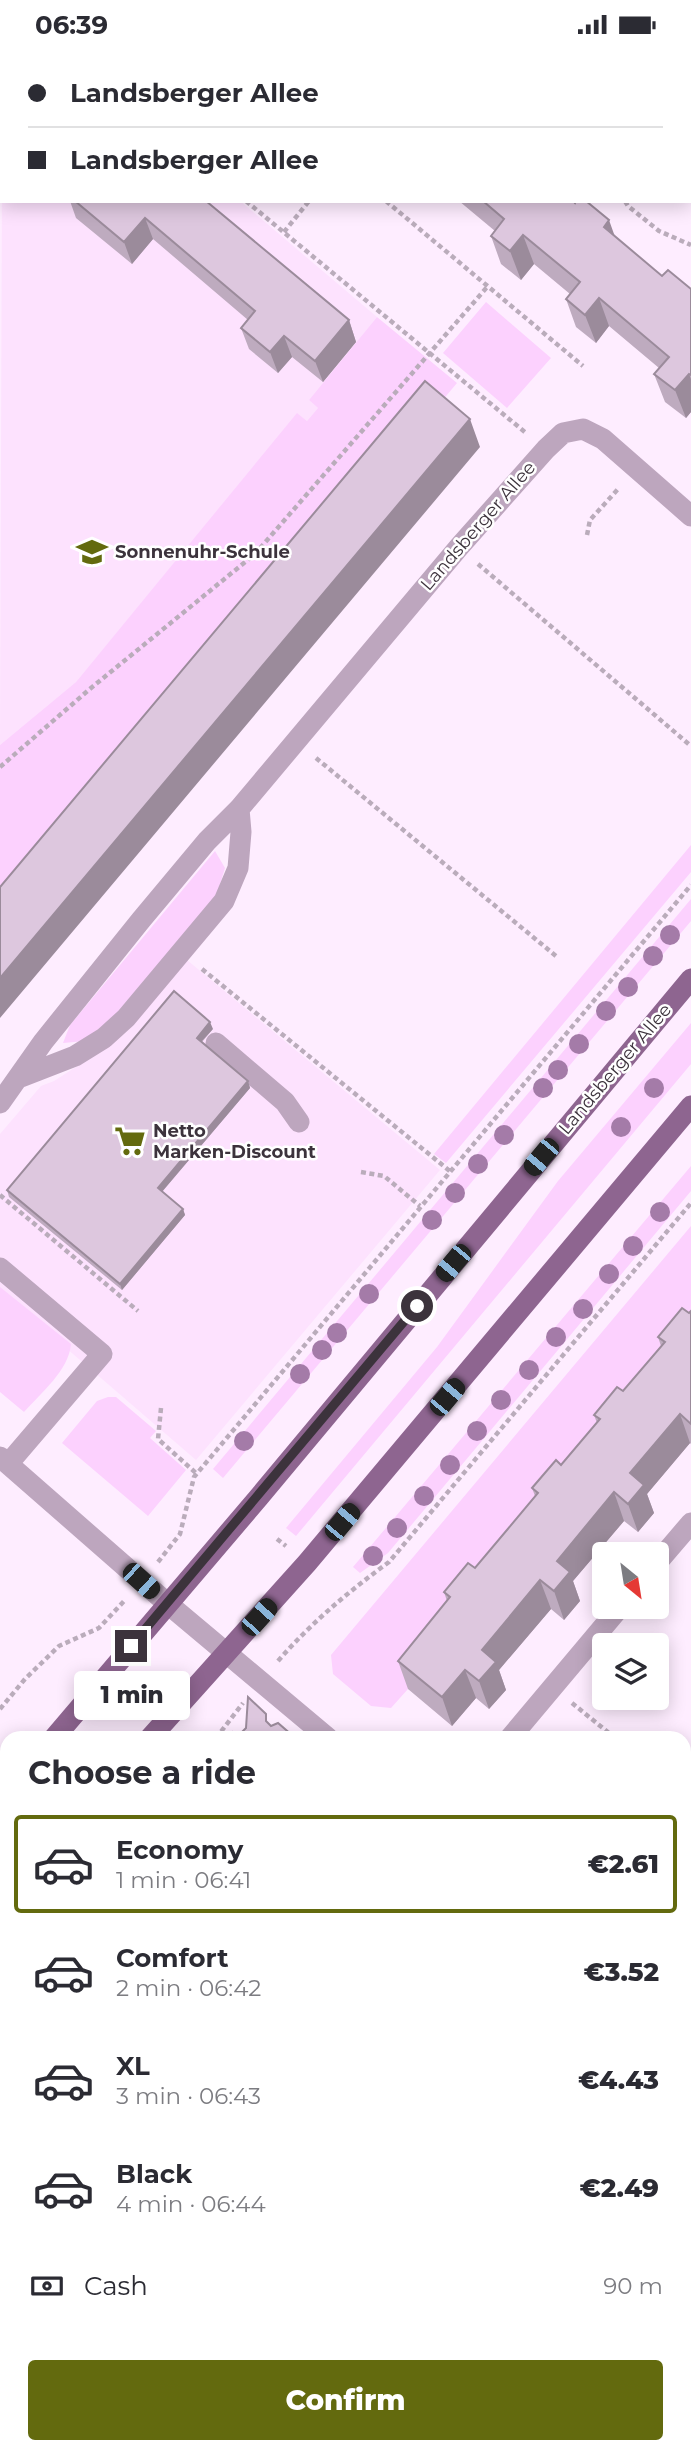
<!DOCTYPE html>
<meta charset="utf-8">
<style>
body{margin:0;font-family:Montserrat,sans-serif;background:#f2f2f3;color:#2b2b33;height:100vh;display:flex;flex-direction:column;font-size:26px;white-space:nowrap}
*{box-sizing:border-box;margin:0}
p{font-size:23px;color:#7c7c81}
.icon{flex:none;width:38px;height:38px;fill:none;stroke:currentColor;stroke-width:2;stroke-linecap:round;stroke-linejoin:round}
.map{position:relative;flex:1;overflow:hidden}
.sheet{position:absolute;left:0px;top:1682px;width:691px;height:723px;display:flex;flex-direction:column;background:#fff;border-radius:21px 21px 0 0;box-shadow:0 4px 18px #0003}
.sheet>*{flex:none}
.guide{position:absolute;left:0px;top:0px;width:691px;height:154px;box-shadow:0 4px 18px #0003;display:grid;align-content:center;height:154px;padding:0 28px;background:#fff}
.needle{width:46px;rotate:150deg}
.tools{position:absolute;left:592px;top:1493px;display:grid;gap:14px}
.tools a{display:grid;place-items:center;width:77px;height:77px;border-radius:7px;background:#fff;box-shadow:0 4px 18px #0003;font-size:35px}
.end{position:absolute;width:32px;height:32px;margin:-16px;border:9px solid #3c333c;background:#fff;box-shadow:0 0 0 4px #fff}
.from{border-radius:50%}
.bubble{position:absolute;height:49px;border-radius:7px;background:#fff;box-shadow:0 4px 18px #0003;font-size:23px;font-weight:800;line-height:49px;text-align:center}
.car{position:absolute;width:21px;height:42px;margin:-21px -10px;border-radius:9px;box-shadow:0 0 5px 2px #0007;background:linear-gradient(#222 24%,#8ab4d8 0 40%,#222 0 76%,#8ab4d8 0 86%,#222 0)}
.guide b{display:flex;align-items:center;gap:24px;height:66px;font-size:26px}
.guide b+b{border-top:2px solid #e1e1e2}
.guide i{width:18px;height:18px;background:#2b2b33}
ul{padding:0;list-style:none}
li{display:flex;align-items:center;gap:21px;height:98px;margin:0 14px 10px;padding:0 14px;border:4px solid transparent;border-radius:7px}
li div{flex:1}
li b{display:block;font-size:26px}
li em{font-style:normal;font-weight:800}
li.current{border-color:#636a0e}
li>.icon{width:63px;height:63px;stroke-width:1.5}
h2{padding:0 28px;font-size:32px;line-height:84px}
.pay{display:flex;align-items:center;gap:18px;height:77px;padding:0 28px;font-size:26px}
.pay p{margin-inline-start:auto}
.button{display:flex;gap:14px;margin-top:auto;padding:14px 28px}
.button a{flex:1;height:80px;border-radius:7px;background:#636a0e;color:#fff;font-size:28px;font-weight:800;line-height:80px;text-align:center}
.status{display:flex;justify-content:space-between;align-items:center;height:49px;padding:0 35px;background:#fff;direction:ltr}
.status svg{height:19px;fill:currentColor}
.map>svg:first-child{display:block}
.built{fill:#fde2fe}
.green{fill:#fcd1fe}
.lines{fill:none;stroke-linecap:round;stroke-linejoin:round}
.path{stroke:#baacbb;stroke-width:4.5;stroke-dasharray:5 3.5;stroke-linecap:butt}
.minor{stroke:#bda6be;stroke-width:21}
.major{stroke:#8e6590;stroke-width:21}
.tree{fill:#a47ba8}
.wall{fill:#beabbf}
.shaded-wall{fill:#9b8b9b}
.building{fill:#ddc7de;stroke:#9b8b9b;stroke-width:2}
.route{stroke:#3c333c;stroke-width:9}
.labels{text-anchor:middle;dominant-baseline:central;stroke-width:5;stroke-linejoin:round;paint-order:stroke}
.street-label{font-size:18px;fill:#3c333c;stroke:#fff}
.poi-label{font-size:18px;font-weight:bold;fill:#3c333c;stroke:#fff;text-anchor:start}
</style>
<div class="status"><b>06:39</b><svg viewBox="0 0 49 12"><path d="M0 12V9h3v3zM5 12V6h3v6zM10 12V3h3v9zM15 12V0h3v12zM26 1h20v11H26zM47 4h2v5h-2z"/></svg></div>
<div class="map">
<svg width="691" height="2403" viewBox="0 0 691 2403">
<rect width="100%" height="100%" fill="#feedff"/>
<path class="built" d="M2 119V152H240L377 268 309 351 318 359 307 372 298 365 76 633 0 696Z
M187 911 440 1121 196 1411 0 1242V1085L41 1037 54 1032 112 995 128 981Z
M691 2261V2403H680L674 2398H684V2269Z"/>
<path class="green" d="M486 253 551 309 507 359 443 304Z
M377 268 457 334 0 879V696L76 633 297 364 307 372 318 359 309 351Z
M691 796V823L446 1114 434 1105Z
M215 802 225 819 217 845 107 976 85 992 63 994 70 976Z
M691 850V872L223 1429 213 1420Z
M691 974V1015L296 1487 286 1479 437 1298 558 1132Z
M691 1117V1142L388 1504 360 1524 353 1518Z
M691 1177V1289L408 1640 391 1659 371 1657 333 1625 331 1606Z
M0 1238 71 1295C69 1321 41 1344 24 1363L0 1343Z
M108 1348H116L156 1382 150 1389 186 1421 148 1467 62 1394 97 1352Z
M7 1994V2181L0 2176V2002Z
M265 2398H503L509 2403H272Z
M572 2398H673L680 2403H567Z"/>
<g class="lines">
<path class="path" d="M208 0 210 2
M659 0 661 2
M447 2 448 0
M690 27 691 28
M246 152 526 384
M386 152 583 317
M625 152 628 157 659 182 691 196
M284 183 309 152
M587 486 590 471 619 439
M478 515 691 697
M316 709 556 907
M0 718 91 639 255 505 488 237
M202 920 451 1123
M361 1123 384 1127 420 1157
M0 1146 138 1262
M161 1359 158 1390 197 1425
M277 1490 286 1497
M158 1513 180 1485 194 1428 691 836
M278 1612C311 1574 348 1543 389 1513L691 1154
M572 1654 615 1689
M0 1660 25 1630 59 1597 99 1579 125 1551
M216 1689 243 1654
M684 1745 691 1750
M0 1982 7 1973
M0 2025 7 2031
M0 2143 7 2165
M0 2182 7 2173
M684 2203 691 2195
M0 2209 7 2214
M175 2398 181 2403
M327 2398 332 2403
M497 2398 498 2403
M658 2398 665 2403
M511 2403 521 2398
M604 2403 607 2398"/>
<path class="minor" d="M216 994 285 1053 299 1073
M21 1028 75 1007 104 989 126 969 224 852 238 819 241 783 239 760
M0 1054 43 993 141 871 207 792 239 760 459 498 546 400 563 384 583 380 603 390 691 467
M0 1219 102 1305 8 1415
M0 1408 168 1555 328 1689
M656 1515 691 1474
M510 1689 620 1558
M684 1992 691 1998"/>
<path class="major" d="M54 1689 259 1448 691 930
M150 1689 307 1514 691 1057
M0 1753 7 1745
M0 1870 7 1862"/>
</g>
<g class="tree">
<circle cx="670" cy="886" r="10"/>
<circle cx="653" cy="907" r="10"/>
<circle cx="628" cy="938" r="10"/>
<circle cx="606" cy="962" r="10"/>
<circle cx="579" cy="995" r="10"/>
<circle cx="558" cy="1021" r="10"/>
<circle cx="543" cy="1039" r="10"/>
<circle cx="654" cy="1039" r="10"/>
<circle cx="621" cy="1078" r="10"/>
<circle cx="504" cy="1086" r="10"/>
<circle cx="478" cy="1115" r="10"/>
<circle cx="455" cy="1144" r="10"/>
<circle cx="660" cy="1163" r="10"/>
<circle cx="432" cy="1171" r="10"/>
<circle cx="633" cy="1197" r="10"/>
<circle cx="609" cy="1225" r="10"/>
<circle cx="369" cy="1245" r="10"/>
<circle cx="583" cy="1260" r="10"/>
<circle cx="337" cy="1284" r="10"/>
<circle cx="556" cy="1288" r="10"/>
<circle cx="322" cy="1301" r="10"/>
<circle cx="529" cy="1321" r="10"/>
<circle cx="300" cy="1325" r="10"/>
<circle cx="501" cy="1351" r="10"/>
<circle cx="477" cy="1382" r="10"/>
<circle cx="244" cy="1392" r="10"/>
<circle cx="450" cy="1416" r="10"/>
<circle cx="424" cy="1447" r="10"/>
<circle cx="397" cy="1479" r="10"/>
<circle cx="373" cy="1507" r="10"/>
</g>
<path class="wall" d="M70 152H206L349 271 356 293 323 333 292 308 278 324 249 300 241 279 248 271 153 190 132 215 76 169Z
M459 152H573L662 227 691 240V363L686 369 665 353 654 325 659 319 609 277 596 294 576 278 566 250 570 245 534 215 521 231 501 215 491 187 495 182Z
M213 980 202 993 248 1032 250 1039 162 1143 183 1160 185 1166 122 1241 9 1148 7 1141Z
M691 1262V1395L690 1394 647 1445 654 1464 638 1483 624 1472 573 1532 580 1552 564 1571 551 1560 499 1621 506 1641 489 1660 476 1649 452 1677 408 1640 398 1612 447 1552 444 1543 475 1519 535 1447 532 1439 561 1416 597 1374 594 1366 623 1342 661 1297 658 1288Z
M684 1818 691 1824V1918L684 1913Z
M684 2040 691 2046V2150L688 2152 689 2165H684Z
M691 2242V2355L684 2349V2250Z
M0 2327 7 2333V2398H151L157 2403H9L0 2396Z"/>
<path class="shaded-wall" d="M145 169 153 190 132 215 124 193Z
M609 171 619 199 604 178Z
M523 186 534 215 521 231 510 202Z
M599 249 609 277 596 294 585 266Z
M349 271 356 293 323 333 315 312Z
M284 287 292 308 278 324 270 303Z
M689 325 691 330V363L686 369 675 341Z
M470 370 480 398 0 969V929Z
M210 973 213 980 199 995 197 989Z
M248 1032 250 1039 160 1145 158 1139Z
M183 1160 185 1166 122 1241 120 1235Z
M680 1365 690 1394 647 1445 654 1464 638 1483 628 1455 630 1424Z
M614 1443 624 1472 573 1532 580 1552 564 1571 554 1542 557 1512Z
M540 1531 551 1560 499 1621 506 1641 489 1660 479 1632 482 1601Z
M465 1621 476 1649 452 1677 442 1648Z
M686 2117 691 2131V2137L685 2122Z
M684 2141 688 2152 689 2165 684 2152Z"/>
<path class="building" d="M75 152H206L349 271 315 312 284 287 270 303 241 279 255 262 145 169 124 193Z
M483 152H573L575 154 576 152H586L609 171 604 178 662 227 668 221 691 240V326L689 325 675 341 654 325 669 308 599 249 585 266 566 250 580 233 523 186 510 202 491 187 504 170Z
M425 332 470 370 0 929V838Z
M174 942 210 973 197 989 248 1032 158 1139 183 1160 120 1235 7 1141Z
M682 1259 689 1264 691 1262V1375L680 1365 630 1424 644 1436 628 1455 614 1443 557 1512 570 1523 554 1542 540 1531 482 1601 496 1613 479 1632 465 1621 442 1648 398 1612 450 1548 444 1543 468 1514 475 1519 538 1444 532 1439 556 1411 561 1416 600 1370 594 1366 617 1338 623 1342 665 1293 658 1288Z
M248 1648 266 1665V1672L271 1677 278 1674 293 1687V1689H229L233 1683 240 1685 246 1679Z
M684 1818 691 1824V1899L684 1893Z
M684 2040 691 2046V2116L686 2117 685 2122 684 2123Z
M691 2242V2346L684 2341V2250Z
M0 2327 7 2333V2381L0 2375Z
M26 2398H151L157 2403H33Z"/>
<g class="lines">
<path class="route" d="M131 1597 417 1257"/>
</g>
<defs>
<symbol id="school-bare" viewBox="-9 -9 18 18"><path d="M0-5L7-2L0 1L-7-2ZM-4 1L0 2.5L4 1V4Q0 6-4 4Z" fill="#636a0e" stroke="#fff" stroke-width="2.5" paint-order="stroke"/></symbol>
<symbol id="supermarket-bare" viewBox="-9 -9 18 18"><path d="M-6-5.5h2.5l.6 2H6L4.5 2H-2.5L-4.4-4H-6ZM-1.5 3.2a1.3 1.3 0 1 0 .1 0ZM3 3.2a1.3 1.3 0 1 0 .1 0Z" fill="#636a0e" stroke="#fff" stroke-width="2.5" paint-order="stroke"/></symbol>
</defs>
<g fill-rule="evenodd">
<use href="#school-bare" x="70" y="481" width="44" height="44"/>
<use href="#supermarket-bare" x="108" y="1070" width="44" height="44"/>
</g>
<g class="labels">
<g class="street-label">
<text transform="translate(478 477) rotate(-49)">Landsberger Allee</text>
<text transform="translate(615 1020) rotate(-50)">Landsberger Allee</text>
</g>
<g class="poi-label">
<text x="115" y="503">Sonnenuhr-Schule</text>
<text x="153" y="1082">Netto<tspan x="153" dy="21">Marken-Discount</tspan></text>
</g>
</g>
</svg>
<div class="tools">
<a><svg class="needle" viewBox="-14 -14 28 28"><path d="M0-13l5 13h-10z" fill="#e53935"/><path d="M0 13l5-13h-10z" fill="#7c7c81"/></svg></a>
<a><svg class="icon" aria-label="layers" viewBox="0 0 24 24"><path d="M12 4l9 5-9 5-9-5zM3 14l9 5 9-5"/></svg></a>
</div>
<i class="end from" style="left:417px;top:1257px"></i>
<i class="end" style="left:131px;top:1597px"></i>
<div class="bubble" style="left:74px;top:1622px;width:116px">1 min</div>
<i class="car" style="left:541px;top:1108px;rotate:220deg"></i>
<i class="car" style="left:453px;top:1214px;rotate:220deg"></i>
<i class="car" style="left:447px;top:1348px;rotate:40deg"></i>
<i class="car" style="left:342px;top:1473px;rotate:40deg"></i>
<i class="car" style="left:141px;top:1532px;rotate:132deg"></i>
<i class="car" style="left:259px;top:1568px;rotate:42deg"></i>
<div class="guide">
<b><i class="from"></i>Landsberger Allee</b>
<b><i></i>Landsberger Allee</b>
</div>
<section class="sheet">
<h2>Choose a ride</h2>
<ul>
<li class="current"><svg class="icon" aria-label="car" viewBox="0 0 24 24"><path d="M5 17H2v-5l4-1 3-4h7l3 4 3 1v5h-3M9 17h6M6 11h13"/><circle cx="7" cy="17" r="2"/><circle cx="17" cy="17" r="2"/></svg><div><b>Economy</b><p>1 min · 06:41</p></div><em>€2.61</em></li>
<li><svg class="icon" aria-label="car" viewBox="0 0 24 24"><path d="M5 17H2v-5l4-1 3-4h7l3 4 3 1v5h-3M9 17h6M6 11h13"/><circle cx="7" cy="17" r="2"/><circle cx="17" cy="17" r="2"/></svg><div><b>Comfort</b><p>2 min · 06:42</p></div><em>€3.52</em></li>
<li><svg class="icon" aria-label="car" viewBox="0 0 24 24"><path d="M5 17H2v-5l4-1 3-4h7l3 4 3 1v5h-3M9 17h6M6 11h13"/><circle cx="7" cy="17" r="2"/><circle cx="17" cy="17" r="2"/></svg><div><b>XL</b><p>3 min · 06:43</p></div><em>€4.43</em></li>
<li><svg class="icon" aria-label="car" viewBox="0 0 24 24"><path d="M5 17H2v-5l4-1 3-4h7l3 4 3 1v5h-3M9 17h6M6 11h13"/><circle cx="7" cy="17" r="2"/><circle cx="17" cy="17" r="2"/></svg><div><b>Black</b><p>4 min · 06:44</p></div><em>€2.49</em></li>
</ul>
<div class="pay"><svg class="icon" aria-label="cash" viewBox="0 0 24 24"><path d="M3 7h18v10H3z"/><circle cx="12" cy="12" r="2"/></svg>Cash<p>90 m</p></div>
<div class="button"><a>Confirm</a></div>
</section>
</div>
